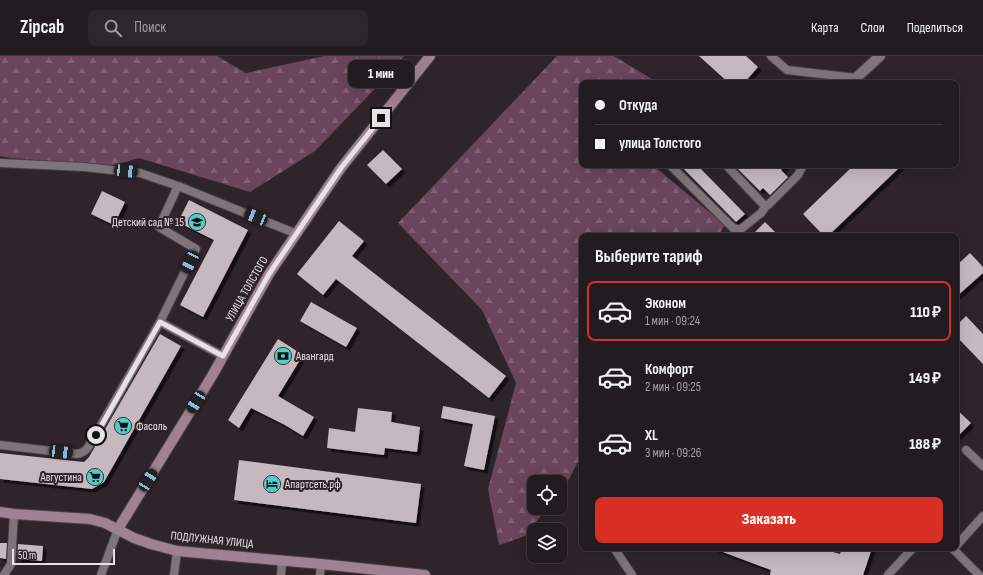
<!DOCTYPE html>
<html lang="ru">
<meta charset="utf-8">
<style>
body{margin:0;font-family:"Sofia Sans Condensed",sans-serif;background:#2e282d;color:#f1f3f6;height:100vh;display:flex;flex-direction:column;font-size:15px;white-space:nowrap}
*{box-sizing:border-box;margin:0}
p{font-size:13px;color:#a2a1a5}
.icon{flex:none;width:22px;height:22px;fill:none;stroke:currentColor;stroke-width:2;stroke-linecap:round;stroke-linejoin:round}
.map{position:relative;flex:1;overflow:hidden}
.side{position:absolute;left:579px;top:177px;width:380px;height:318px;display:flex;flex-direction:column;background:#221b20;border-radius:8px;box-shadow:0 4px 16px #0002,0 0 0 1px #3f393e}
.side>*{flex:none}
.top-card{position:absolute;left:579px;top:24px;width:380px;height:88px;border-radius:8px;box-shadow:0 4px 16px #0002,0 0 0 1px #3f393e;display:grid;align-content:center;height:88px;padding:0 16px;background:#221b20}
.tools{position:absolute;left:527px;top:419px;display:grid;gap:8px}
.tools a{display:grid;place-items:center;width:40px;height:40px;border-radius:8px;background:#221b20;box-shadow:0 4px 16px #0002,0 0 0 1px #3f393e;font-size:20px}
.scale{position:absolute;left:12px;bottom:10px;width:103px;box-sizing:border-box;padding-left:4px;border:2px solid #e7e0e4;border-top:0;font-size:11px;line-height:14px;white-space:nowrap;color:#e7e0e4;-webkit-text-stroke:3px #2e242a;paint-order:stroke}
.end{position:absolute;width:18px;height:18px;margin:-9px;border:5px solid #e7e0e4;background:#111;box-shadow:0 0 0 2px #111}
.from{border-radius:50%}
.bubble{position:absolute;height:28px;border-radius:8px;background:#221b20;box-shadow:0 4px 16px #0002,0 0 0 1px #3f393e;font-size:13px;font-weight:800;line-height:28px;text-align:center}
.car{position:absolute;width:12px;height:24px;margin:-12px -6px;border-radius:5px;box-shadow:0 0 3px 1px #0007;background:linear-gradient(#222 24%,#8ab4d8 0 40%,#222 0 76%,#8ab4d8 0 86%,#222 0)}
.top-card b{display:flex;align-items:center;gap:14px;height:38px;font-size:15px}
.top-card b+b{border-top:1px solid #3f393e}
.top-card i{width:10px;height:10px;background:#f1f3f6}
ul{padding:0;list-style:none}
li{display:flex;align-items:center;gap:12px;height:60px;margin:0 8px 6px;padding:0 8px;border:2px solid transparent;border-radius:8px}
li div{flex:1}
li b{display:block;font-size:15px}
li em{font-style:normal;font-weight:800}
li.active{border-color:#d93025}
li>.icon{width:36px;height:36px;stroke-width:1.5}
h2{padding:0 16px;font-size:18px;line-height:48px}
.action{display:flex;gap:8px;margin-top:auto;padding:8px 16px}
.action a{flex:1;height:46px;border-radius:8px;background:#d93025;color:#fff;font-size:16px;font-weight:800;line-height:46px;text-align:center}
header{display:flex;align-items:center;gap:24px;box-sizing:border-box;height:56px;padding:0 20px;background:#221b20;border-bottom:1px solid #3f393e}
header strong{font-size:19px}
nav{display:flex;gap:22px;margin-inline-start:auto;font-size:14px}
.search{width:280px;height:36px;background:#2e282d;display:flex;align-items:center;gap:10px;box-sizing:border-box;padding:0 14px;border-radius:8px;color:#a2a1a5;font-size:15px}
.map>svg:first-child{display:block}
.forest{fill:url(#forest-firs)}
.building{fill:#c5b8bf;filter:url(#shadow)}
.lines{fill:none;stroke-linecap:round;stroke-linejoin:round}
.lane-casing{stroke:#484044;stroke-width:10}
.street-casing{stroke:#484044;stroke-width:12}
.secondary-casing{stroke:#484044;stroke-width:12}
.lane{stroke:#7f747a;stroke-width:8}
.street{stroke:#7f747a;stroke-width:10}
.secondary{stroke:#9f8192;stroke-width:10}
.route{stroke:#e7e0e4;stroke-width:5}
.labels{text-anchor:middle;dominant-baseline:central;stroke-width:4;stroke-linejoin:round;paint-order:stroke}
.poi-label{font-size:12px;fill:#e7e0e4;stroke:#2e242a;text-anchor:start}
.street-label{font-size:12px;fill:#e7e0e4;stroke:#2e242a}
</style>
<header>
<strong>Zipcab</strong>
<div class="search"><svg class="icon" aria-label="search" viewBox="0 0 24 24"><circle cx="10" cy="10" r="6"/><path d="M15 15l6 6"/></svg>Поиск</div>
<nav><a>Карта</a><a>Слои</a><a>Поделиться</a></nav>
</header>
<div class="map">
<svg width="983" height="519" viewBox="0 0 983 519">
<defs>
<pattern id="forest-firs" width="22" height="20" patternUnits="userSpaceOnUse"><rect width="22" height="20" fill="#6a455b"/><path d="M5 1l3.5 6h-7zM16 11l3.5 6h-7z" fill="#7f6072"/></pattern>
<filter id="shadow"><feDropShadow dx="3.5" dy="3.5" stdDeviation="0" flood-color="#0009"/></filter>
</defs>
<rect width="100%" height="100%" fill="#2e242a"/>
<path class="forest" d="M0 0H217L246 17 324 0H404L393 14 315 95 250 136 139 102 111 110 11 102 0 100Z
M557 0H614L655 25V27H582V109H655V111L725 169 718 180H582V398L568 425 560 435V426H534V452H547L525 480 499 489 488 433 516 327 482 254 398 167Z"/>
<path class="building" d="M699 0H746L758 11 744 27H729Z
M383 94 402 113 386 128 367 109Z
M680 109H697L745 158 736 166Z
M734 109H786L781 114 788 121 770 139 763 132 760 135Z
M854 109H902L828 180H824L803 158Z
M102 135 125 146 114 169 91 158Z
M189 144 248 174 203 261 180 249 214 184 178 166Z
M339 165 364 185 352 200 506 320 489 342 336 223 323 239 297 218Z
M765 166 779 180H751Z
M970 197 983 211V217L956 241V210Z
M311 246 357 272 346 291 300 265Z
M966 260 983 278V308L956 280V270Z
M160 278 181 290 104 426 92 433 0 423V397L84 406 89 401Z
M278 283 303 299 278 340 314 361 303 380 285 369 251 352 239 372 228 364Z
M443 350 495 360 484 414 464 410 473 368 441 362Z
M358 352 392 356 391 366 420 371 417 396 385 392 384 399 327 392 329 372 355 376Z
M956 353 971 367 956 382Z
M239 404 421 428 416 467 234 444Z
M0 487H7L6 503 0 502Z
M18 488 43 490 42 505 17 503Z
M715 492H819L840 498 842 492H872L863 519H770L771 514 715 493Z"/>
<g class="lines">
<defs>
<path id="lane" d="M771 0 787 14 856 22
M0 107 84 111 140 117 178 130
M670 109 734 173H741L761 157 766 150
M726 109 762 147 766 150 768 149 798 119 803 109
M160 266 223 300
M0 389 77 398C83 397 86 395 89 390L160 266 196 193 159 171 178 130 297 178
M966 394 983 410
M956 490 983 460
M614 492 632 519
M954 492 953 493 979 519
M4 519 11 508 14 458
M101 519 118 473
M174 519 177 495
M281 519 282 505
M320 519 321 508
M888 519 913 492"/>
<path id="street" d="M856 22 880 0"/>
<path id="secondary" d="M0 456 14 458 90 463 105 467 134 482 151 488 177 495 321 508 425 519
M118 473 212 320 269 218 341 112 430 0"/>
</defs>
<use href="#lane" class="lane-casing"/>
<use href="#street" class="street-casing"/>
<use href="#secondary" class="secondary-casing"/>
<use href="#lane" class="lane"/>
<use href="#street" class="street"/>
<use href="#secondary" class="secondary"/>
</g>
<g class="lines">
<path class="route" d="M96 379 160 266 223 300 269 218 341 112 381 62"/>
</g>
<defs>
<symbol id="school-disc" viewBox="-11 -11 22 22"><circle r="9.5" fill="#53cdca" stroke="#2e242a"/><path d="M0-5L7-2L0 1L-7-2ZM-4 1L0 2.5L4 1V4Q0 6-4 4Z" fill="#111"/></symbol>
<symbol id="bank-disc" viewBox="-11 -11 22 22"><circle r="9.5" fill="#53cdca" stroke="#2e242a"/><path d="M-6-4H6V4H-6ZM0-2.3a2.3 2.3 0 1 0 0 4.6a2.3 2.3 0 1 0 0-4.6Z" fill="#111"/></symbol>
<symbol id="supermarket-disc" viewBox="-11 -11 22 22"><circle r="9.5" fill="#53cdca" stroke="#2e242a"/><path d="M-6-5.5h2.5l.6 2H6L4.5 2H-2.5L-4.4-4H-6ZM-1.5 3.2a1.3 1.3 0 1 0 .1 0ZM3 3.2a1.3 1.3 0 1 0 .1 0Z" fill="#111"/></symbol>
<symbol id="hotel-disc" viewBox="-11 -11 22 22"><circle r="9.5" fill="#53cdca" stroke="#2e242a"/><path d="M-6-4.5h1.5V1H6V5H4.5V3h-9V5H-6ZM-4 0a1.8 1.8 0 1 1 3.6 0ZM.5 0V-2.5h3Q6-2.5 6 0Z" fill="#111"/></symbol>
</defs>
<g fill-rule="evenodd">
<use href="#school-disc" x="187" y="156" width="20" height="20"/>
<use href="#bank-disc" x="273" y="290" width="20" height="20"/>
<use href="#supermarket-disc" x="113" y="360" width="20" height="20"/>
<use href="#supermarket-disc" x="85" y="411" width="20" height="20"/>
<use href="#hotel-disc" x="262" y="418" width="20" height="20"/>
</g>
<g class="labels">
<g class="poi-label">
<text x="184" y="166" text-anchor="end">Детский сад № 15</text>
<text x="296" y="300">Авангард</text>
<text x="136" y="370">Фасоль</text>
<text x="82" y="421" text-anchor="end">Августина</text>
<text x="285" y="428">Апартсеть.рф</text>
</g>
<g class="street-label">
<text transform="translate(247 233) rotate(-60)">УЛИЦА ТОЛСТОГО</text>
<text transform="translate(212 484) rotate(6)">ПОДЛУЖНАЯ УЛИЦА</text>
</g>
</g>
</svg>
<div class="tools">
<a><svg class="icon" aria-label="locate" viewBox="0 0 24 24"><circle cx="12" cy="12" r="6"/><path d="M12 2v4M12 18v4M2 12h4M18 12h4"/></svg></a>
<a><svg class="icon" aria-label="layers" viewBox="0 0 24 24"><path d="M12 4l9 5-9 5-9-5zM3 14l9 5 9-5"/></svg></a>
</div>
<div class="scale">50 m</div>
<i class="end from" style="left:96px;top:379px"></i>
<i class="end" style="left:381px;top:62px"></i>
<div class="bubble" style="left:348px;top:4px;width:66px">1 мин</div>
<i class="car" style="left:126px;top:115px;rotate:96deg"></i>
<i class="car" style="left:256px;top:161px;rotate:292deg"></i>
<i class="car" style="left:190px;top:206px;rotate:206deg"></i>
<i class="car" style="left:196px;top:346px;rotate:212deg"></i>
<i class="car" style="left:61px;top:396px;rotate:97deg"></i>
<i class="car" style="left:148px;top:424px;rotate:32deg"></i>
<div class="top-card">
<b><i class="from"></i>Откуда</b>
<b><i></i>улица Толстого</b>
</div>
<section class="side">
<h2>Выберите тариф</h2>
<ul>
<li class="active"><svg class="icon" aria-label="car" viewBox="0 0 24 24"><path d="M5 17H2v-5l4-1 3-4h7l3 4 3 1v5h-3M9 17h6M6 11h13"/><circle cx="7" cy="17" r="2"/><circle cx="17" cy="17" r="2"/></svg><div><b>Эконом</b><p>1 мин · 09:24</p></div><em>110 ₽</em></li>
<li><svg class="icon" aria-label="car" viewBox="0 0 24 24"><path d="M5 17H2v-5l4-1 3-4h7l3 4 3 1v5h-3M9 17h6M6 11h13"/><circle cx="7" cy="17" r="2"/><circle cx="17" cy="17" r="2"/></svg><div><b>Комфорт</b><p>2 мин · 09:25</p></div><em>149 ₽</em></li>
<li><svg class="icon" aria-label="car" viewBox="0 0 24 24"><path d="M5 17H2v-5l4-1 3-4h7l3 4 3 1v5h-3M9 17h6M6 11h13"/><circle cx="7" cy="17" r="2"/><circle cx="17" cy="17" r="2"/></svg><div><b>XL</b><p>3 мин · 09:26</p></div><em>188 ₽</em></li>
</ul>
<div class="action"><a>Заказать</a></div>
</section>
</div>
